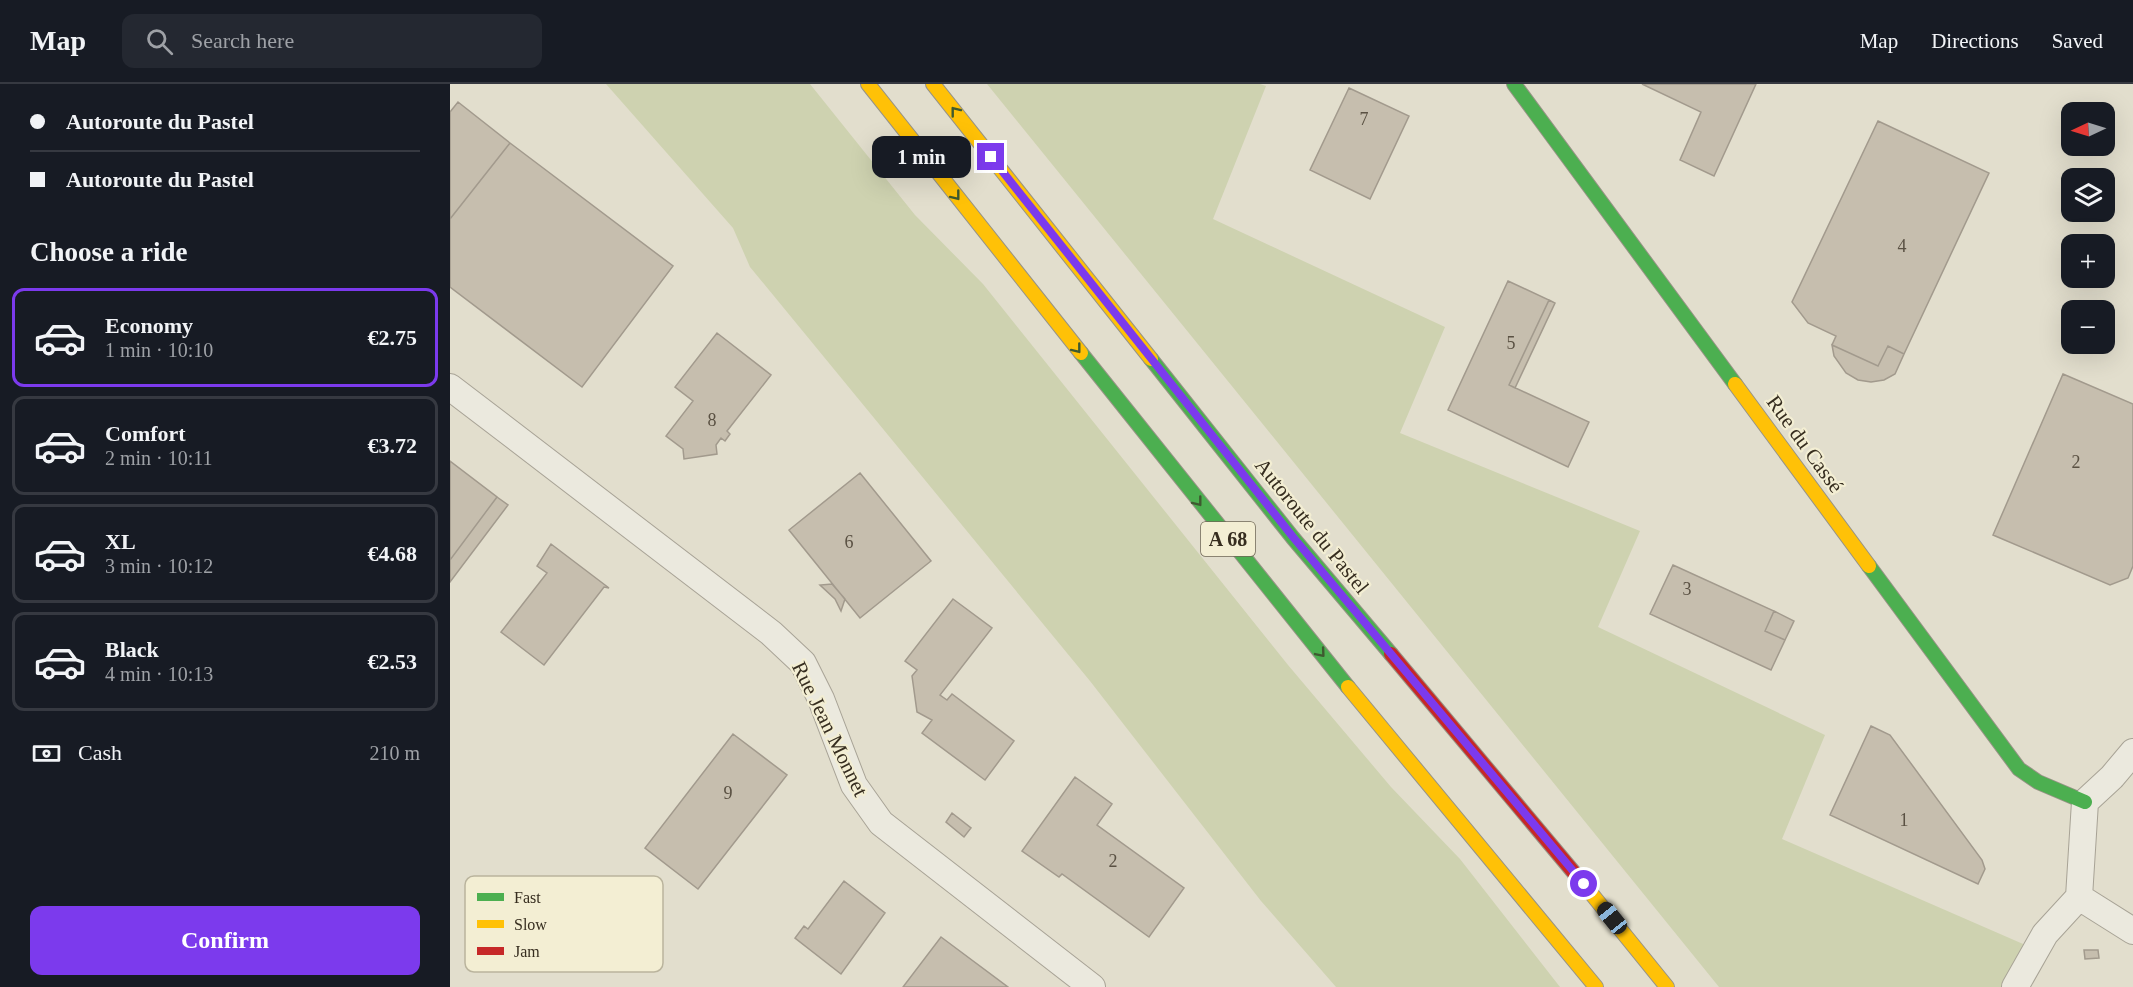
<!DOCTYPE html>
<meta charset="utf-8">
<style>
body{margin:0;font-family:"Times New Roman",serif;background:#242831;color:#f1f3f6;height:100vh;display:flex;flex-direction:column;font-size:22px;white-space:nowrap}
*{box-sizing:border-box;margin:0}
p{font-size:20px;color:#9ea1a6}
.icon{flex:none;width:33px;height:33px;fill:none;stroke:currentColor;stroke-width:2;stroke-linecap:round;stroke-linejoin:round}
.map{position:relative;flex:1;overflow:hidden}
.side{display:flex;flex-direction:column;background:#171b24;width:450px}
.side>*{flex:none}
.top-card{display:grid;align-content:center;height:132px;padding:0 30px;background:#171b24}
.needle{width:39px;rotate:266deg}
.tools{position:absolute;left:1611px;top:18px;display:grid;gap:12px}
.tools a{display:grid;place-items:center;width:54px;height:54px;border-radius:12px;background:#171b24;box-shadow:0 6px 24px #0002;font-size:30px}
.end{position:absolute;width:27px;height:27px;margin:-14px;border:8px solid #7c3aed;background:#fff;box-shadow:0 0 0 3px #fff}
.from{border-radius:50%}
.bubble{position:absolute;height:42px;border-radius:12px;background:#171b24;box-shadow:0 6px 24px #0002;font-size:20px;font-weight:700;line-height:42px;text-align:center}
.car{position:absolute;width:18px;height:36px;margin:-18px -9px;border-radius:8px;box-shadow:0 0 4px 2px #0007;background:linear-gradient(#222 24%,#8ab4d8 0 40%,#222 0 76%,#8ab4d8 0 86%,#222 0)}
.top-card b{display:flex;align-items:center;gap:21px;height:57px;font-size:22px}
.top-card b+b{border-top:2px solid #363941}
.top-card i{width:15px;height:15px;background:#f1f3f6}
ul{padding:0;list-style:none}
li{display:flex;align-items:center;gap:18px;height:99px;margin:0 12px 9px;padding:0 18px;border:3px solid #363941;border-radius:12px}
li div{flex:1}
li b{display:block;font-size:22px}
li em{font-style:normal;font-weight:700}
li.current{border-color:#7c3aed}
li>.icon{width:54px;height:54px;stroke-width:1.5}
h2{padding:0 30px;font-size:27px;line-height:72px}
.pay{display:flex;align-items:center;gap:15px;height:66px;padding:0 30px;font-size:22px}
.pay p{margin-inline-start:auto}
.action{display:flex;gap:12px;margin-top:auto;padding:12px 30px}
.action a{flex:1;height:69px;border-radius:12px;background:#7c3aed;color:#fff;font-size:24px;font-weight:700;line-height:69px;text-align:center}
header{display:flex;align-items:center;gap:36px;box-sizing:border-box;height:84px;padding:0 30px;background:#171b24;border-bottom:2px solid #363941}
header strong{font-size:28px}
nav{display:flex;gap:33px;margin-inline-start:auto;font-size:21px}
.search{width:420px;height:54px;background:#242831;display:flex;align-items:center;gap:15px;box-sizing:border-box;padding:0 21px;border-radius:12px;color:#9ea1a6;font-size:22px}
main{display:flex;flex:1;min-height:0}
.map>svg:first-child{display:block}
.green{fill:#ced2b0}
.building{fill:#c6beae;stroke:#a29a8d;stroke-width:1.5}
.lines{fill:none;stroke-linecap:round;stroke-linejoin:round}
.street-casing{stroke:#a8a396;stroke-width:28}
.fast-casing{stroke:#979386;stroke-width:16}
.slow-casing{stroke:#979386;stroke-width:16}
.jam-casing{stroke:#979386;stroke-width:16}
.street{stroke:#ebe9de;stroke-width:26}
.fast{stroke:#4caf50;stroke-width:14}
.slow{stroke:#ffc107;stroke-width:14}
.jam{stroke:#c62828;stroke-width:14}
.oneway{stroke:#3e5a30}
.route{stroke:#7c3aed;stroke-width:8}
.labels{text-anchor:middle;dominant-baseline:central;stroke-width:4.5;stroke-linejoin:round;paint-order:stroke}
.number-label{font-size:18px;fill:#5a5143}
.shield{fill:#f3eed3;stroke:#6f6755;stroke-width:1.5}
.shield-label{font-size:20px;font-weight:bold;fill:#362d1f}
.street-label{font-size:21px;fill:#362d1f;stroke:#f3eed3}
.key{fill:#f3eed3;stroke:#bab49d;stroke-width:1.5}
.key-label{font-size:16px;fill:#362d1f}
</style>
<header>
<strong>Map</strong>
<div class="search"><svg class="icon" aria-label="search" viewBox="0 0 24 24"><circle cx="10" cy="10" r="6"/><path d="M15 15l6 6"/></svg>Search here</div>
<nav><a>Map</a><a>Directions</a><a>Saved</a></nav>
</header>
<main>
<section class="side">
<div class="top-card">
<b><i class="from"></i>Autoroute du Pastel</b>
<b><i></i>Autoroute du Pastel</b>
</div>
<h2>Choose a ride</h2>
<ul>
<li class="current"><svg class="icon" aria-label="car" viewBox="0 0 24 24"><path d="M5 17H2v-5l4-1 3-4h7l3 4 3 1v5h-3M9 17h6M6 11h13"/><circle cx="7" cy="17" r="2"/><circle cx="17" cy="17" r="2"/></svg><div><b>Economy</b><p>1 min · 10:10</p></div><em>€2.75</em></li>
<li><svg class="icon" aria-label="car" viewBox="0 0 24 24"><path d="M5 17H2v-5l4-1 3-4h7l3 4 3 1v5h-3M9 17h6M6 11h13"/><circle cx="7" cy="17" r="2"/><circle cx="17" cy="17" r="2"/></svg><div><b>Comfort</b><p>2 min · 10:11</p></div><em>€3.72</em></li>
<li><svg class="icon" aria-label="car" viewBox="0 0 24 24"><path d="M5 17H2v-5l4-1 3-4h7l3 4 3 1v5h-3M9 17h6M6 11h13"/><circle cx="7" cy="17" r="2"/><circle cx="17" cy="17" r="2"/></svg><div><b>XL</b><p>3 min · 10:12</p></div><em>€4.68</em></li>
<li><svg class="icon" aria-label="car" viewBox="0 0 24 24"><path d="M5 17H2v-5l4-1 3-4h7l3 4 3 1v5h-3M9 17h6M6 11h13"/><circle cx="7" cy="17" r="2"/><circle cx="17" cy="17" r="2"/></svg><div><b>Black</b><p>4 min · 10:13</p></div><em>€2.53</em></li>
</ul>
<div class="pay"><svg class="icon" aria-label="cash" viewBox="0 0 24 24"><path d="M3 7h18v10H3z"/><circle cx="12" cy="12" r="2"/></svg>Cash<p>210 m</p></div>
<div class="action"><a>Confirm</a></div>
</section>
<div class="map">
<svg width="1683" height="903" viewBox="0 0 1683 903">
<rect width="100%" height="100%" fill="#e2decd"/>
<path class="green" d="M156 0H360L465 131 533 200 838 581 941 703 1010 775 1110 903H886L811 817 640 597 300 183 283 144Z
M537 0H810L816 2 763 135 995 243 950 349 1190 447 1148 543 1375 651 1332 755 1580 863 1558 903H1269Z"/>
<path class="building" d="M1192 0H1306L1264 92 1230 76 1251 28Z
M899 4 959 32 920 115 860 86Z
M8 18 60 59 0 135V28Z
M1428 37 1539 89 1454 270 1438 262 1428 282 1382 261 1386 252 1358 239 1342 218Z
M60 59 223 182 132 303 0 203V135Z
M1058 197 1099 216 1059 301 1139 338 1118 383 998 326Z
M1099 216 1105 219 1065 304 1059 301Z
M267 249 321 291 277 347 280 350 275 357 271 354 266 361 267 370 234 375 233 365 216 352 243 317 225 303Z
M1382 261 1428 282 1438 262 1454 270 1445 290 1434 296 1421 298 1408 296 1396 289 1384 272Z
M1613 290 1683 320V482L1678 494 1660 501 1543 451Z
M0 377 47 413 0 476Z
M410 389 481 477 410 534 339 446Z
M47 413 58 421 0 498V476Z
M101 460 159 504 154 503 94 581 51 548 97 489 87 482Z
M1223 481 1324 527 1315 547 1335 556 1321 586 1200 530Z
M382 500 395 515 391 527 385 515 370 501Z
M503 515 542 544 490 611 497 616 502 610 564 657 535 696 472 649 482 636 467 628 462 592 467 586 455 577Z
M1324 527 1344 537 1335 556 1315 547Z
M1421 642 1440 651 1532 776 1535 785 1528 800 1380 731Z
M283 650 337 691 248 805 195 764Z
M625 693 662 720 647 741 734 804 699 853 612 790 609 793 572 767Z
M502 729 521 744 514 753 496 738Z
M394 797 435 829 391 890 345 854 354 842 358 845Z
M491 853 558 903H453Z
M1634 866H1648L1649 874 1635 875Z"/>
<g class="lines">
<defs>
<path id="street" d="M0 303 321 549 353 579 371 615 404 701 431 739 642 903
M1629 813 1683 847
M1565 903 1595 850 1629 813 1635 718 1662 693 1683 668"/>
<path id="fast" d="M1064 0 1285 300
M631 269 898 603
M701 275 843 454 941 570
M1419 482 1569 685 1588 698 1635 718"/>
<path id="slow" d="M418 0 631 269
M483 0 701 275
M1285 300 1419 482
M898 603 1146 903
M1136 803 1217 903"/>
<path id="jam" d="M941 570 1136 803"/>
</defs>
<use href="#street" class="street-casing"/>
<use href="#fast" class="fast-casing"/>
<use href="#slow" class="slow-casing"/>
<use href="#jam" class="jam-casing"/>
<use href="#street" class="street"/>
<use href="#fast" class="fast"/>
<use href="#slow" class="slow"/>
<use href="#jam" class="jam"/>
</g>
<defs><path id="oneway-chevron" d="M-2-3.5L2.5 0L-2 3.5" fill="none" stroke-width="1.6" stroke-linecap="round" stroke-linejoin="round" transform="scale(1.5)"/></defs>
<g class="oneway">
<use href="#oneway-chevron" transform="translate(505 27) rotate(-128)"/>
<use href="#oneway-chevron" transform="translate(506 112) rotate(52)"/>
<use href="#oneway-chevron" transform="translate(627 265) rotate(52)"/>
<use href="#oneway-chevron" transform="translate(748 418) rotate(52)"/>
<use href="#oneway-chevron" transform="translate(871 569) rotate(50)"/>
</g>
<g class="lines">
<path class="route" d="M541 73 843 453 1134 800"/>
</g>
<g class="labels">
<g class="number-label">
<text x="914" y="35">7</text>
<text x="1452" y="162">4</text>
<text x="1061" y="259">5</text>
<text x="262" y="336">8</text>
<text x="1626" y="378">2</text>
<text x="399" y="458">6</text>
<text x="1237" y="505">3</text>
<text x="278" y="709">9</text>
<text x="1454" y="736">1</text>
<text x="663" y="777">2</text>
</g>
<rect class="shield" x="751" y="438" width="54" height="34" rx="4.5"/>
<g class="shield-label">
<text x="778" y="455">A 68</text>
</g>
<g class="street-label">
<text transform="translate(1355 360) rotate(54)">Rue du Cassé</text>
<text transform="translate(862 442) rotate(51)">Autoroute du Pastel</text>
<text transform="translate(380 645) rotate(64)">Rue Jean Monnet</text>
</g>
</g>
<rect x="15" y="792" width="198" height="96" rx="9" class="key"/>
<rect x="27" y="809" width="27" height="8" fill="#4caf50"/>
<rect x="27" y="836" width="27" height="8" fill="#ffc107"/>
<rect x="27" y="863" width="27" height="8" fill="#c62828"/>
<g class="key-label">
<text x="64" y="819">Fast</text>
<text x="64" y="846">Slow</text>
<text x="64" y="873">Jam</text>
</g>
</svg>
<div class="tools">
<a><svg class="needle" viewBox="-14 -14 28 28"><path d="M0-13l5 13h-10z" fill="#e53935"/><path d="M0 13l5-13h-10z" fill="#9ea1a6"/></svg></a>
<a><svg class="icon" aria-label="layers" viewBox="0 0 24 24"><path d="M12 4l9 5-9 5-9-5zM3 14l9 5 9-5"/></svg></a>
<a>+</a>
<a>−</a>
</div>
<i class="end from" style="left:1134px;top:800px"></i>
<i class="end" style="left:541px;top:73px"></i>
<div class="bubble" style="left:422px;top:52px;width:99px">1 min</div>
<i class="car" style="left:1162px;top:834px;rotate:321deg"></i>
</div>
</main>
